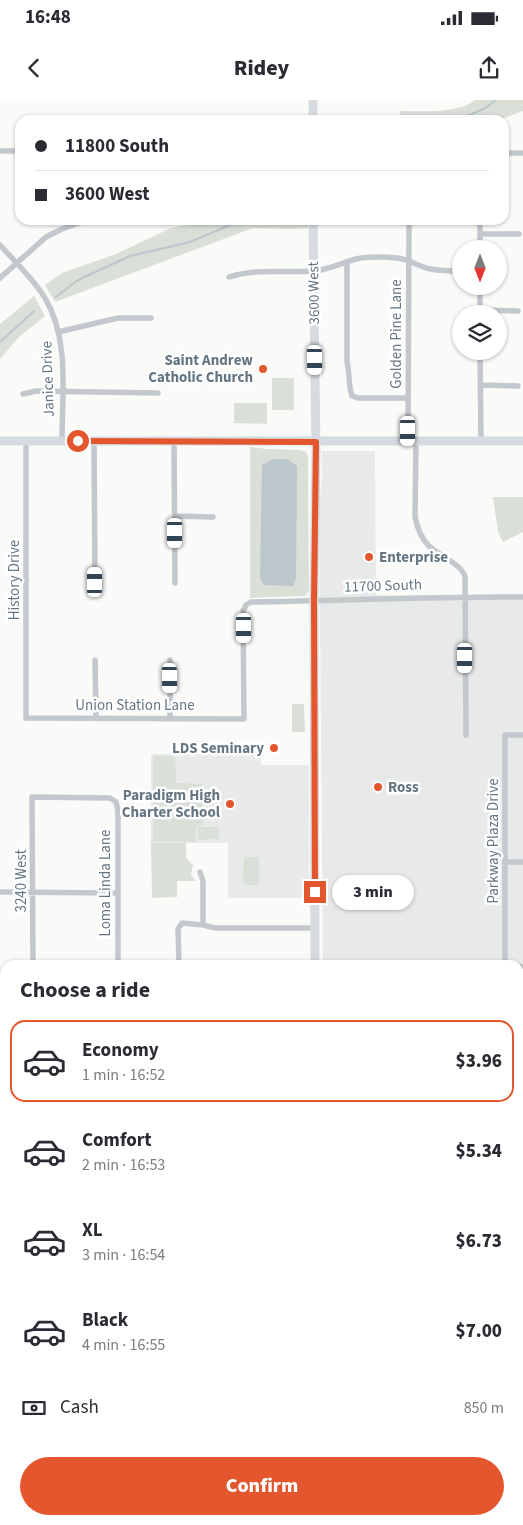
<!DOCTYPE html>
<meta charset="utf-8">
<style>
body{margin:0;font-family:"Source Sans 3",sans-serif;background:#f2f2f3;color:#2b2b33;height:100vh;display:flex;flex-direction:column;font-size:19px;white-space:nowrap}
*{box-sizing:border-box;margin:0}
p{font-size:16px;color:#7c7c81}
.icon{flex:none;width:28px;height:28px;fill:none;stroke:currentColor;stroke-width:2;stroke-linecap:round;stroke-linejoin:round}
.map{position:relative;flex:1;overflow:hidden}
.panel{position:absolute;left:0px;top:860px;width:524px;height:565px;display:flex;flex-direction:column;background:#fff;border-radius:15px 15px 0 0;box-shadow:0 1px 4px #0004}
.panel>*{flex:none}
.hud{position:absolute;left:15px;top:15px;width:494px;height:110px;border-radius:15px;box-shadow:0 1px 4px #0004;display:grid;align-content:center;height:110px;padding:0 20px;background:#fff}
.needle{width:32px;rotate:180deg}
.fabs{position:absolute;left:452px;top:140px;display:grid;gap:10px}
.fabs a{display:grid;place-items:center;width:55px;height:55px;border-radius:50%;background:#fff;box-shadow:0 1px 4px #0004;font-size:25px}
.end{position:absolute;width:22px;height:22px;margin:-11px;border:6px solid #e4572e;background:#fff;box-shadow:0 0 0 2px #fff}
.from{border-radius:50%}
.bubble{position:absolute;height:35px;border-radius:18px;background:#fff;box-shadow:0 1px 4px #0004;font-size:16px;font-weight:800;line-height:35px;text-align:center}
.car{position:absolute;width:15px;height:30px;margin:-15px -8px;border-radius:6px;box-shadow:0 0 4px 1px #0007;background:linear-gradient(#fff 24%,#345 0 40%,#fff 0 76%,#345 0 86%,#fff 0)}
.hud b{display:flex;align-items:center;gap:18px;height:48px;font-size:19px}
.hud b+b{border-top:1px solid #e1e1e2}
.hud i{width:12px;height:12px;background:#2b2b33}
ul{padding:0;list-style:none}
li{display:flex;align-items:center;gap:15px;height:82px;margin:0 10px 8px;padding:0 10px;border:2px solid transparent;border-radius:15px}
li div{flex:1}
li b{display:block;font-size:19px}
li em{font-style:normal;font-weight:800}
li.active{border-color:#e4572e}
li>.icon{width:45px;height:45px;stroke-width:1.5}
h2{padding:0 20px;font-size:22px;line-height:60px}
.pay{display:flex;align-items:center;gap:12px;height:55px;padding:0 20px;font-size:19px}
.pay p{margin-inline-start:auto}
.action{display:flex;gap:10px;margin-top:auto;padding:10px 20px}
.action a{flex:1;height:58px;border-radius:30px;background:#e4572e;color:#fff;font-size:20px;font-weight:800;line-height:58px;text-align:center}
.status{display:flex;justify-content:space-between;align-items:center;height:35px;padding:0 25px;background:#fff;direction:ltr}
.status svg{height:14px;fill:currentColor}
header{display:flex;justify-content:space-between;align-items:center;height:65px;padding:0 20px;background:#fff;font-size:22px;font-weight:800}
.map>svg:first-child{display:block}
.built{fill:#e8e9e9}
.green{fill:#dadfd7}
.water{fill:#bbc7cb}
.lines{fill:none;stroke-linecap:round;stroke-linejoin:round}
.stream{stroke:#bbc7cb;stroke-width:2}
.street{stroke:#c3c8cc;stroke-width:5.5}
.secondary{stroke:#d6dbdf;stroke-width:9}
.primary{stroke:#d6dbdf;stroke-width:10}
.route{stroke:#e4572e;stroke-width:6}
.poi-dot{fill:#e4572e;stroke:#fff;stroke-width:2}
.labels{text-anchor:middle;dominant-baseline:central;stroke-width:5;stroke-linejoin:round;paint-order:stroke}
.street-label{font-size:15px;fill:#657683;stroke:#fff}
.poi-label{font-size:15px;font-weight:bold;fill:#657683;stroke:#fff;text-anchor:end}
</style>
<div class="status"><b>16:48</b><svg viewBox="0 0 49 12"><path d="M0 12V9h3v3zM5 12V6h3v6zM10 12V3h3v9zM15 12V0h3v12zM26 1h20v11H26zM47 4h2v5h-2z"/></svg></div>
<header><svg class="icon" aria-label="back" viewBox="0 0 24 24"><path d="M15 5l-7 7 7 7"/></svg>Ridey<svg class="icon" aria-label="share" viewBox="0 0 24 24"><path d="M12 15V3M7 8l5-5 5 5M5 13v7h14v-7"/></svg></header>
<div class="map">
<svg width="523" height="1425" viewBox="0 0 523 1425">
<rect width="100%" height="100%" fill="#fafaf8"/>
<path class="built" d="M322 351H375L376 495 523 497V1061L519 1059V865H323L319 404 322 379Z
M151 654H261V665H309V798H228V743H151Z"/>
<path class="green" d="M475 0H523V11L498 20H400V11C422 11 458 14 475 0Z
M219 120H308V128L293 129 253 128 55 202 45 185 62 173 116 154 171 128Z
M34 196 45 216 19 237 0 259V224Z
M272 278H294V310H272Z
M234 303H267V324L234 323Z
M250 347 268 349 301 350 306 352 308 356 309 491 305 496 250 498Z
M493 397H523V432L503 442 498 432Z
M292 604H304L305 632H292Z
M153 656H175L176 683 202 684 203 725 196 726V742H153Z
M198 727H219V739L198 740Z
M151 743H186V758L193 765 191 775 196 781H177V797L152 798Z
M244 757H259V785H246L243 783Z"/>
<path class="water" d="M273 359H287L297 366 296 479 293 486 264 485 260 478 262 365Z"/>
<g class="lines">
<path class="stream" d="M457 20 484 9 496 0
M56 197 78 180 130 156 190 142 242 120
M0 242 34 211"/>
<path class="street" d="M0 51H20
M504 53H523
M480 120V149
M480 134H519
M0 145C15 162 33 178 45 198 70 240 62 294 62 341
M347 163V262C350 273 348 285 352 296L358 298H408
M229 177C256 168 285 173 312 171 329 170 341 163 356 159 368 156 386 157 398 158 410 160 419 167 431 169 440 171 451 171 461 171
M0 178 46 137 62 129 87 120
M480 186V214
M480 210 518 211
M58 232 118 218H151
M480 251 481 341
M480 285 518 286
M23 294 36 291 158 293
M26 341V618L244 619 243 511 246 505 251 502C342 501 432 496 523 497
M94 341 95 482
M174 341 175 483
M408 341 409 126
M416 341 415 417C417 427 421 438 429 446 438 455 463 465 465 477L466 635
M175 416 213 417
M95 560 96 617
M170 560V618
M505 762H523
M200 772 203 781V825
M0 792 117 793
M33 865 32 697 110 698 116 702 118 711V865
M179 865 178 829 182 823 203 825 215 828H315
M505 865V635H523
M519 867H523
M519 1064 523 1065
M519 1137 523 1138
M519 1212 523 1213
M519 1343 523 1338
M28 1420V1425
M410 1420 416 1425
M152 1425V1420
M280 1425 281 1420
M453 1425 457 1420"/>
<path class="secondary" d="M313 0V20
M313 120 316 353 314 501 315 865
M0 341H523
M519 1409 523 1412
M521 1425 523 1422"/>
<path class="primary" d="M519 989H523
M0 990H5
M519 999H523"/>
</g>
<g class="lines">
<path class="route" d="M78 341 316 342 314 501 315 792"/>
</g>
<g class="poi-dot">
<circle cx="263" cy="269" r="5"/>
<circle cx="369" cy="457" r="5"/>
<circle cx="274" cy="648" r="5"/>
<circle cx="378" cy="687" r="5"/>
<circle cx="230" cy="704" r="5"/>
</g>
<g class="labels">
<g class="street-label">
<text transform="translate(314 193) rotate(-91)">3600 West</text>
<text transform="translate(396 234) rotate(-90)">Golden Pine Lane</text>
<text transform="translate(48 279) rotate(-92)">Janice Drive</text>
<text transform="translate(14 480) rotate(-90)">History Drive</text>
<text transform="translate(383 486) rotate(-2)">11700 South</text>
<text x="135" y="605">Union Station Lane</text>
<text transform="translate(493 741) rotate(-90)">Parkway Plaza Drive</text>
<text transform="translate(21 781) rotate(-90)">3240 West</text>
<text transform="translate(105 783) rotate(-90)">Loma Linda Lane</text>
</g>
<g class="poi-label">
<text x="253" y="260">Saint Andrew<tspan x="253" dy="17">Catholic Church</tspan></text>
<text x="379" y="457" text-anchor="start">Enterprise</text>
<text x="264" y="648">LDS Seminary</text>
<text x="388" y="687" text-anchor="start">Ross</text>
<text x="220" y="695">Paradigm High<tspan x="220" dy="17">Charter School</tspan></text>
</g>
</g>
</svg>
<div class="fabs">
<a><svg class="needle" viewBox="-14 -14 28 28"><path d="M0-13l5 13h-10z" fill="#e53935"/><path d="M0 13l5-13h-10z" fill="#7c7c81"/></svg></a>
<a><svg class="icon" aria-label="layers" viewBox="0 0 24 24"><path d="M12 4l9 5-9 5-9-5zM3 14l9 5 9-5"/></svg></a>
</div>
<i class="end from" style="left:78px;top:341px"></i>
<i class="end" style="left:315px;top:792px"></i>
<div class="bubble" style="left:332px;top:775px;width:82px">3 min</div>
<i class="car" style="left:315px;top:260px;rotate:179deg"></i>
<i class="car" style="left:408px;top:331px;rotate:180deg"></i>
<i class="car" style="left:175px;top:433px;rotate:180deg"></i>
<i class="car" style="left:95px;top:482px;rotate:0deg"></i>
<i class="car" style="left:244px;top:528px;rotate:180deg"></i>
<i class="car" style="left:465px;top:558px;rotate:180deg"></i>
<i class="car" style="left:170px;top:578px;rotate:179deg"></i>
<div class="hud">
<b><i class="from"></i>11800 South</b>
<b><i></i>3600 West</b>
</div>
<section class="panel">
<h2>Choose a ride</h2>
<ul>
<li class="active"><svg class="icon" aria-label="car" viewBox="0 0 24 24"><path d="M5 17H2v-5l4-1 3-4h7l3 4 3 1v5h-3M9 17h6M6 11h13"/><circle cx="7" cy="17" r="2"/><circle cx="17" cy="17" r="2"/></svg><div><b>Economy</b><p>1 min · 16:52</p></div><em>$3.96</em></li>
<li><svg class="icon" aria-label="car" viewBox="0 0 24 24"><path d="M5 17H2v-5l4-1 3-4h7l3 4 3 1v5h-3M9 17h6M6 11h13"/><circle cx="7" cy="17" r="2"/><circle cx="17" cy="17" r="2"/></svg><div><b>Comfort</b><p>2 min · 16:53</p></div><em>$5.34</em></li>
<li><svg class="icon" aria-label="car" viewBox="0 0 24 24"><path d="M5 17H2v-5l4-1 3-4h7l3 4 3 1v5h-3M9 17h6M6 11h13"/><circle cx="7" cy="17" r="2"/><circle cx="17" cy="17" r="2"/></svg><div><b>XL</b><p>3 min · 16:54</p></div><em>$6.73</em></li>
<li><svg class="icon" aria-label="car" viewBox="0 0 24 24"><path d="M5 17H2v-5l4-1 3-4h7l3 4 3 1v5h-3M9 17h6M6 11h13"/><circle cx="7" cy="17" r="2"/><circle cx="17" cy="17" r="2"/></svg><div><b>Black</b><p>4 min · 16:55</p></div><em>$7.00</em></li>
</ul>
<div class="pay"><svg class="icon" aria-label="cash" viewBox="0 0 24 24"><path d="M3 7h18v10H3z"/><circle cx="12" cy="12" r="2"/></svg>Cash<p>850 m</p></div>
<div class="action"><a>Confirm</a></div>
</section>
</div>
